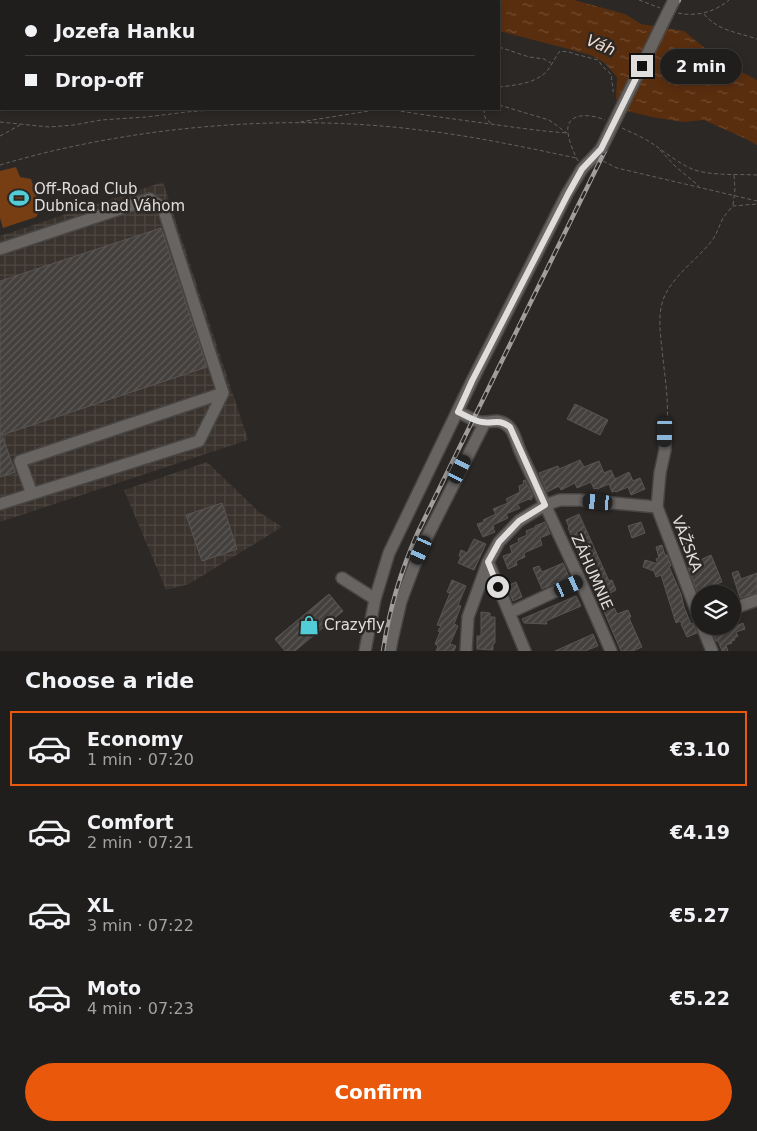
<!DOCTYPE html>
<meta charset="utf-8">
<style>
body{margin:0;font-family:"DejaVu Sans",sans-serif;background:#282725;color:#f1f3f6;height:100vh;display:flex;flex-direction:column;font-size:19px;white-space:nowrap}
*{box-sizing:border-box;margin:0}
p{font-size:16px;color:#a2a2a3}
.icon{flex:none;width:28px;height:28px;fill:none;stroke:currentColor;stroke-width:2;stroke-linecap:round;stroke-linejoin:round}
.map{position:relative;height:651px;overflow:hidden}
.details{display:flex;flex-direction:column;background:#201e1c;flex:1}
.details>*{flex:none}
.hud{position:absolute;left:0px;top:0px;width:500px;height:110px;box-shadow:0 2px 8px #0003,0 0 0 1px #3d3c3b;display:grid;align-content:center;height:110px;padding:0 25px;background:#201e1c}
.tools{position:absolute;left:691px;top:585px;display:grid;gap:10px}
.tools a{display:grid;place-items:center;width:50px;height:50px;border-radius:50%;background:#201e1c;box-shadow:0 2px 8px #0003,0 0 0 1px #3d3c3b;font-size:25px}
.end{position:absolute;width:22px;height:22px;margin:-11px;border:6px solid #e0dedd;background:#111;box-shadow:0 0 0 2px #111}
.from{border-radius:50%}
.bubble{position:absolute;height:35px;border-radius:18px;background:#201e1c;box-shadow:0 2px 8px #0003,0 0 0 1px #3d3c3b;font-size:16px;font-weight:800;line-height:35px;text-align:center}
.car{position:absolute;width:15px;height:30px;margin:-15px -8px;border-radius:6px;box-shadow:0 0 4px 1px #0007;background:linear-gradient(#222 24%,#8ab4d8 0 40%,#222 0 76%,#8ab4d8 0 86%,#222 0)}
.hud b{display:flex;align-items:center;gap:18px;height:48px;font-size:19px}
.hud b+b{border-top:1px solid #3d3c3b}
.hud i{width:12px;height:12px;background:#f1f3f6}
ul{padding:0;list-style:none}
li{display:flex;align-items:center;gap:15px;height:75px;margin:0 10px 8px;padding:0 15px;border:2px solid transparent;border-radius:0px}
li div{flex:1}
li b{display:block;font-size:19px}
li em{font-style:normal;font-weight:800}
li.selected{border-color:#ea580c}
li>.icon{width:45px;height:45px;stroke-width:1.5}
h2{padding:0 25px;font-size:22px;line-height:60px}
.primary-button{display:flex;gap:10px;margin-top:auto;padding:10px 25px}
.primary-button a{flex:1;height:58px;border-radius:30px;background:#ea580c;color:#fff;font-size:20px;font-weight:800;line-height:58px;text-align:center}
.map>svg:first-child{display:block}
.industrial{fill:url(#industrial-grid)}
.pitch{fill:#773e13}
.water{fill:url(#water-ripples)}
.building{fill:url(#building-hatch);stroke:#585553}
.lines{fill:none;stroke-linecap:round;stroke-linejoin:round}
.minor-casing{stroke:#484645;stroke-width:14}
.path{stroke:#64615f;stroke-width:1;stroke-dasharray:4 2.5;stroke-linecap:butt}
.minor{stroke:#676462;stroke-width:11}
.rail-casing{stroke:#a19f9e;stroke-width:4.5}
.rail{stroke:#2b2826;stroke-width:2.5;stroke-dasharray:8;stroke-linecap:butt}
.minor-bridge-casing{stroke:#484645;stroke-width:14;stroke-linecap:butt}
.minor-bridge{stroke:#676462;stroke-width:11}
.route{stroke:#e0dedd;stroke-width:6}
.labels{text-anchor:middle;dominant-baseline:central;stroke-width:5;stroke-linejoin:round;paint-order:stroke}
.poi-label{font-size:15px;fill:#e0dedd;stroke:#2b2826;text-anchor:start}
.street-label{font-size:15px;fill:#e0dedd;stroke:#2b2826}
.water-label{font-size:16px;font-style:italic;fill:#f4ddcf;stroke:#2b2826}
</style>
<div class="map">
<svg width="757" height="651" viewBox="0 0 757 651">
<defs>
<pattern id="industrial-grid" width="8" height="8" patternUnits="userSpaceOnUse" patternTransform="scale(1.25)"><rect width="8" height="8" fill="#39322d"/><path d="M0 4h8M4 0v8" fill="none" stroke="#4c4641"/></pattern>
<pattern id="water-ripples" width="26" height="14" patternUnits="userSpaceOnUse" patternTransform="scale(1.25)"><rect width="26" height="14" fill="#592e0f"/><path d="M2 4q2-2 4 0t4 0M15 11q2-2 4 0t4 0" fill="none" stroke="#714c32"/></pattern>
<pattern id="building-hatch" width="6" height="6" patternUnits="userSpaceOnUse" patternTransform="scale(1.25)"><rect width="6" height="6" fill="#43403e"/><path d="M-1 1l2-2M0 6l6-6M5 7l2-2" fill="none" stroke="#5e5b59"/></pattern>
</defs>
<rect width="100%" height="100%" fill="#2b2826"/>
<path class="industrial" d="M163 182 248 440 0 522V236Z
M207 462 259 512 282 527 189 584 166 590 124 490Z"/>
<path class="pitch" d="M16 167 20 177 31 179 41 209 36 217 3 228 0 218V171Z"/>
<path class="water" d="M322 0H574L625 14 641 24 684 31 721 61 757 80V145L746 139 704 120 683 122 652 117 623 110 616 99 617 77 605 63 591 55 499 31V1H333Z"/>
<path class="building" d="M161 228 207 367 2 435 15 472 0 477V281Z
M575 404 608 420 600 435 567 419Z
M580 460 584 467 599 461 604 473 611 470 615 479 629 472 633 481 640 478 645 489 631 495 628 487 616 492 615 491 612 492 609 484 597 489V488L594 489 591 482 577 488 575 483 561 490 559 486 547 492 539 473 558 466 559 469Z
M525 480 533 497 531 500 529 499 517 504 520 508 506 514 508 518 493 525 494 528H493L495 532 483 537 477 524 484 522 483 520 496 514 493 509 508 503 506 499 520 492 519 486 524 484 523 481Z
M222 503 237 549 202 561 186 515Z
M579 514 609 581 612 580 616 590 610 593 612 597 610 598 617 614 628 610 631 617 629 618 642 647 633 651H621L568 528 569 527 566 520Z
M641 522 645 533 632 538 628 526Z
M545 523 550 534 540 538 542 545 524 553 525 557 516 561 517 565 508 569 503 556 512 553 510 546 519 542 518 539 527 535 526 531 536 527 535 526 545 522Z
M690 529 693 540H692L700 560 711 555 721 579 722 582 711 586 714 594H698L688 567H690L683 548 680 539H682L680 531Z
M474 539 486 544 474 570 458 563 461 557 459 556 461 550 467 553Z
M662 545 665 555H667L671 566H669L671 571 681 594 684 607 691 624 693 623 697 633 687 637 681 624H682L680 621 676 623 661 575 656 577 654 571 643 567 645 560 658 564 656 559 659 558 656 547Z
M563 563 569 577 542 589 533 568 539 566 542 572Z
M738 571 741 579 757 573V593L740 598 732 573Z
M452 580 466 586 458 605 461 606 454 624 458 626 450 644 456 646 454 651H436L438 646 435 644 440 632 438 631 441 626 437 625 450 593 447 592Z
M516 582 522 597 513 601 507 586Z
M329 594 343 611 295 651H285L275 639Z
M576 596 581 606 546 621 547 624 524 623 522 619Z
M481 612 490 613V617H495V643L493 644V650L477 649V636H481Z
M743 623 745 629 736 632 738 636 734 638 735 640 731 641 732 643 726 645 728 651H722L718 641H716L711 628 715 626H736Z
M593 634 598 646 585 651H555Z"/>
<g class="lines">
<defs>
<path id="minor" d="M0 249 150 199 163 208 223 393 199 441 0 504
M458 412C465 415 473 420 480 422 486 423 491 421 497 421 513 423 515 438 520 451L580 580 611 651
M665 432V450L660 473 657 507 700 620
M32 494 20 461 223 393
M488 562 525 651
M342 578 375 599
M732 609 757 600
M509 613 580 580
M702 626 712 651
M365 651 375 599 389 553 472 381 567 194 582 169 601 149
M390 651 392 640 401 601 416 561 426 539 485 422
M466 651 468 617 488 562 499 542 519 521 545 505 560 500H580L657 507"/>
</defs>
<use href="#minor" class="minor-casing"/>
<path class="path" d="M639 0 660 8
M308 1V0
M678 13C696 17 715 12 729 0
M704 14C718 31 737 32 757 39
M499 47 529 57 544 59 551 63
M0 63H1
M499 87C515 85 535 84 547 71 552 65 555 57 560 51L569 52 578 55H579L598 60 603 67 612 75C610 82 614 85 613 92
M499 105 549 120 567 133
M388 109C417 114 446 118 476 122 506 126 537 131 568 133
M484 109 485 118 493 125
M0 122 49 127 74 125 101 120 146 117 187 112 222 109 246 110 257 109
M300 122 375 110H390
M622 128C632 133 643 137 653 144 665 152 678 163 692 169 710 176 737 174 757 175
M0 136 20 125
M660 150 676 167 699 186
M578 161C574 153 569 142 568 133 565 111 592 114 605 120
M603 161 617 168 757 201
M0 165C130 126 285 113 420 130 473 136 524 147 576 158
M733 205 735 189 734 175
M667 422C669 399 664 372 662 349 660 331 657 310 666 293 677 273 697 259 711 242 717 234 719 226 723 218 726 214 730 209 733 206L757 204"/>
<use href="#minor" class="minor"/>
<defs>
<path id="rail" d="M383 651C389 610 401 570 418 532L679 0"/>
</defs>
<use href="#rail" class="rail-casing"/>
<use href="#rail" class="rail"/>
<defs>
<path id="minor-bridge" d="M601 149 674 0"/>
</defs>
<use href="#minor-bridge" class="minor-bridge-casing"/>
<use href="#minor-bridge" class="minor-bridge"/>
</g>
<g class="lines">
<path class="route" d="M498 587 488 562 499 542 519 521 545 505 510 427C499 418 493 424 482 422 474 421 465 415 458 412L472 381 568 194 582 169 601 149 642 66"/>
</g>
<defs>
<symbol id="stadium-bare" viewBox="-9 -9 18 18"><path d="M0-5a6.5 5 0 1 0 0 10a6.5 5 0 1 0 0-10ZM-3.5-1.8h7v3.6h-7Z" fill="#52ccd6" stroke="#2b2826" stroke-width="2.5" paint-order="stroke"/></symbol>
<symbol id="shop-bare" viewBox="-9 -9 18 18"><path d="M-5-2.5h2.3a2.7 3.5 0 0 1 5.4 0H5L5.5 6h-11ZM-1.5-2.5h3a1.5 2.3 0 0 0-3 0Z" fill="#52ccd6" stroke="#2b2826" stroke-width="2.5" paint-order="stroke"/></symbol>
</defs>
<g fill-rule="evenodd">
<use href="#stadium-bare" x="5" y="184" width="28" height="28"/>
<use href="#shop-bare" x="295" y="611" width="28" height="28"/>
</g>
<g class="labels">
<g class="poi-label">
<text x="34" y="189">Off-Road Club<tspan x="34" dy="17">Dubnica nad Váhom</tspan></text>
<text x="324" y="625">Crazyfly</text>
</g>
<g class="street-label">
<text transform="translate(687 544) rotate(69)">VÁŽSKA</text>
<text transform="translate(592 572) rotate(66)">ZÁHUMNIE</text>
</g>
<g class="water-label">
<text transform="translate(601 45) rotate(23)">Váh</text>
</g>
</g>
</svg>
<div class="tools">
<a><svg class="icon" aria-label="layers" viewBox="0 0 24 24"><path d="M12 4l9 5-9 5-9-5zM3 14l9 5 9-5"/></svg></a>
</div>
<i class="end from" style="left:498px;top:587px"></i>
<i class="end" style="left:642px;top:66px"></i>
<div class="bubble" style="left:660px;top:49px;width:82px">2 min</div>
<i class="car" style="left:665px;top:432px;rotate:181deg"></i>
<i class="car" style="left:460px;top:469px;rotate:27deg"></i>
<i class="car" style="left:598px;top:502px;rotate:275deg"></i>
<i class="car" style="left:421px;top:550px;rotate:204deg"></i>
<i class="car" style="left:569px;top:586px;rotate:65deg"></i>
<div class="hud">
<b><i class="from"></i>Jozefa Hanku</b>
<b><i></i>Drop-off</b>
</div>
</div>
<section class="details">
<h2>Choose a ride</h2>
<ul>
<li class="selected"><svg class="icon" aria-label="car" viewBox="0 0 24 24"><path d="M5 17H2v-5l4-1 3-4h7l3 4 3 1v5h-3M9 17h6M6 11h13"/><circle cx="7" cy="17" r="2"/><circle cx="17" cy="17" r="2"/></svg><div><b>Economy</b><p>1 min · 07:20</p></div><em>€3.10</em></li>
<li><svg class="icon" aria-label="car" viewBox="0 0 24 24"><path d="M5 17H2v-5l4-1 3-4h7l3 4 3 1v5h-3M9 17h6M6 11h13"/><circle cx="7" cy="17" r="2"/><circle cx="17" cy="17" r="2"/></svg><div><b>Comfort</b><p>2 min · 07:21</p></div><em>€4.19</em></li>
<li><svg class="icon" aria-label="car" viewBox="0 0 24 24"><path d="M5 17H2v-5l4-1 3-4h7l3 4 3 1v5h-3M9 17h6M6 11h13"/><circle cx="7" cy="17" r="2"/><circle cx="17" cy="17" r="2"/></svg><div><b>XL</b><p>3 min · 07:22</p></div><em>€5.27</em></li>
<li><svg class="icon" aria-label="car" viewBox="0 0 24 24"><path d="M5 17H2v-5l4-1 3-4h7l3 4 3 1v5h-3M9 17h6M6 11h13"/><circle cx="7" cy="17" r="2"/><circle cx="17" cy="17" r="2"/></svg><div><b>Moto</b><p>4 min · 07:23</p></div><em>€5.22</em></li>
</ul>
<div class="primary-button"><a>Confirm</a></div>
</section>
